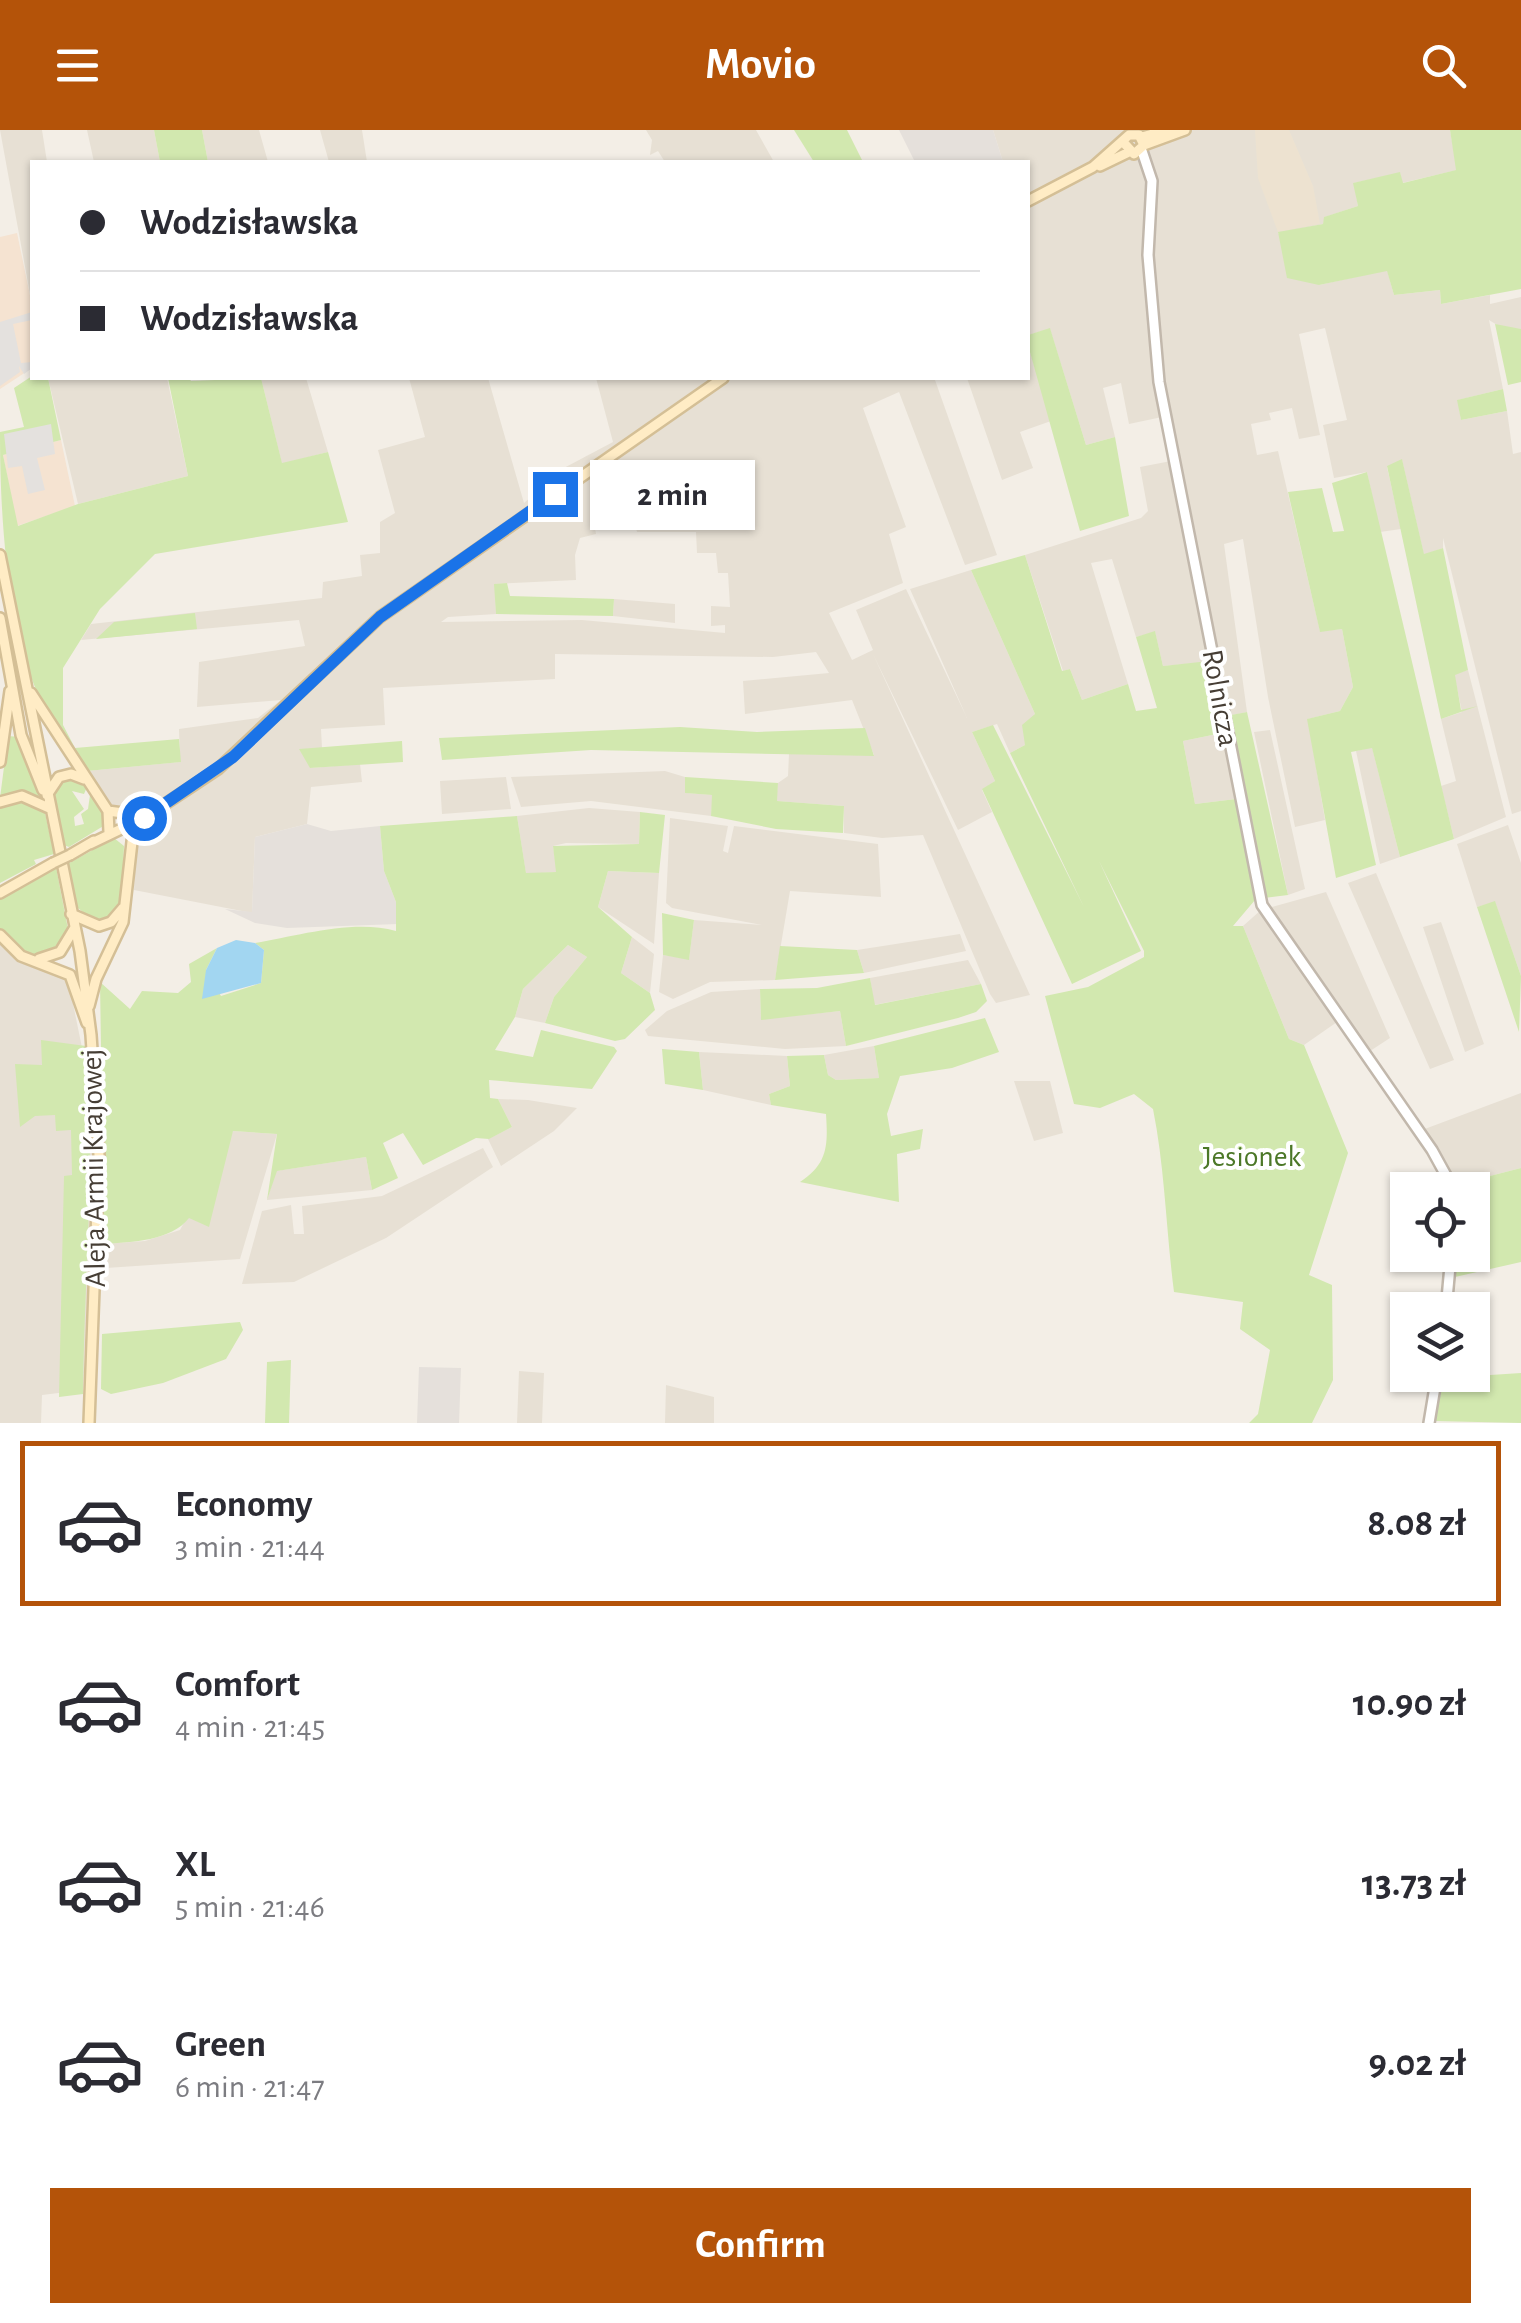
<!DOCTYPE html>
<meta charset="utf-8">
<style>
body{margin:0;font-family:"Alegreya Sans",sans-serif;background:#f7f7f7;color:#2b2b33;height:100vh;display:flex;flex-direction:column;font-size:38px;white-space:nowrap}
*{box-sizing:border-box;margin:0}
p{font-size:32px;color:#7c7c81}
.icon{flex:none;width:55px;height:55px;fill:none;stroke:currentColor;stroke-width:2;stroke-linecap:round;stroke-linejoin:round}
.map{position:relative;height:1293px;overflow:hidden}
.details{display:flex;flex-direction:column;background:#fff;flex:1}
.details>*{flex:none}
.top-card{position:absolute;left:30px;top:30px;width:1000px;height:220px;border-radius:0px;box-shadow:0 2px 8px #0004;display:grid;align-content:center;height:220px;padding:0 50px;background:#fff}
.fabs{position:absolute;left:1390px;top:1042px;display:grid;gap:20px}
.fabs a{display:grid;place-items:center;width:100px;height:100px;border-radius:0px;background:#fff;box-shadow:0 2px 8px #0004;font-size:50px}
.end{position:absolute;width:45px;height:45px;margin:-22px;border:12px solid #1a73e8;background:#fff;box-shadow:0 0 0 5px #fff}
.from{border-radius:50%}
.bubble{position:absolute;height:70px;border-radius:0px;background:#fff;box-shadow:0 2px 8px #0004;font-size:32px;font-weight:700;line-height:70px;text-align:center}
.top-card b{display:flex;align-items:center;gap:35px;height:95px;font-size:38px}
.top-card b+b{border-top:2px solid #e1e1e2}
.top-card i{width:25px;height:25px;background:#2b2b33}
ul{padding:18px 0 0;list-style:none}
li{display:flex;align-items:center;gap:30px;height:165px;margin:0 20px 15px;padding:0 30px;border:5px solid transparent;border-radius:0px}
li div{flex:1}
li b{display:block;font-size:38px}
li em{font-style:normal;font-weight:700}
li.on{border-color:#b45309}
li>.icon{width:90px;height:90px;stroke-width:1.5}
.button{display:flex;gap:20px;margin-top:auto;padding:20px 50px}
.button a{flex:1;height:115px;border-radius:0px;background:#b45309;color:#fff;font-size:40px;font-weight:700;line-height:115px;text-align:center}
header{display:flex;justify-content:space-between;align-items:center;height:130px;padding:0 50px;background:#b45309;color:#fff;font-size:45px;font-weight:700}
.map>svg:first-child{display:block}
.residential{fill:#e7e0d4;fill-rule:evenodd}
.commercial{fill:#f5e3d1}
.industrial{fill:#e5e0db}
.education{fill:#ede2d0}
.green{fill:#d2e8af}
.parking{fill:#e4e1de}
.water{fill:#a2d6f1}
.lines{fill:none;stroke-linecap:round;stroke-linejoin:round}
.tertiary-casing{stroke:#c2b8ac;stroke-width:14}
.secondary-casing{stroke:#d4bf96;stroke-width:14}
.tertiary{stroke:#fff;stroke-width:9}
.secondary{stroke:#ffecc5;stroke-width:9}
.secondary-bridge-casing{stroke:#d4bf96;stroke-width:14;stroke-linecap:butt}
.secondary-bridge{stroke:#ffecc5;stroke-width:9}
.route{stroke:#1a73e8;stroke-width:12}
.labels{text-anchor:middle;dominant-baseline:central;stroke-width:8;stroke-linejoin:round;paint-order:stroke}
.street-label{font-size:30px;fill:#463e35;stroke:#fff}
.park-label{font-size:30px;fill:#4c7828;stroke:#fff}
</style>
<header><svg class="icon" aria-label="menu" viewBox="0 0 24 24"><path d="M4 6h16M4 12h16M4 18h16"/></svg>Movio<svg class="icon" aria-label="search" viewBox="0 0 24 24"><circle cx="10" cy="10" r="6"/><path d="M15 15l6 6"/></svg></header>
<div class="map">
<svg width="1521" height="1293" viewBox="0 0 1521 1293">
<rect width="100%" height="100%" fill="#f3eee6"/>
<path class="residential" d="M0 0H42L47 32H32V175Z
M87 0H154L160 32H94Z
M202 0H259L268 32H208Z
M320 0H362L367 32H329Z
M646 0H756L774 32H665L658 21 650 25 652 10Z
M993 0H1450L1457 40 1402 53 1400 43 1354 53 1358 76 1325 87 1323 94 1278 103 1319 155 1387 140 1394 165 1440 160 1441 174 1490 165V174L1521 167V199L1502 198 1489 190 1503 259 1458 270 1461 290 1507 281 1513 324 1521 322V681L1512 684 1443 408V418L1424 425 1402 330 1387 337 1401 399 1380 402 1367 342 1334 348 1323 295 1347 290 1325 198 1299 204 1320 305 1299 309 1292 278 1269 283 1271 290 1251 294 1257 325 1278 321 1320 501 1342 499 1353 557 1340 581 1308 589 1325 690 1295 697 1268 567 1243 409 1224 414 1247 582 1219 588 1209 532 1163 536 1155 502 1136 507 1112 429 1091 433 1128 554 1082 570 1070 539 1063 541 1025 425 1141 388 1148 381 1140 337 1171 331 1162 287 1129 294 1121 253 1103 258 1115 307 1086 315 1050 199 1028 205V32H1003Z
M1028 215 1051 291 1020 302 1033 338 1002 350 967 248H1028Z
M48 248H167L188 346 78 374Z
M261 248H306L328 322 282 334Z
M409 248H488L524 373 562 339 613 312 596 248H939L935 250 997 425 965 435 899 262 863 278 906 397 889 404 903 453 829 483 852 530 873 520 856 480 906 459 967 588 910 459 971 440 1035 584 1025 615 1010 623 997 594 972 602 995 651 982 660 992 682 958 700 873 524 1030 865 996 873 990 864 923 705 882 708 844 703V676L776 671 778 653 788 646 789 624 874 625 852 570 745 584 743 551 829 543 816 522 773 527 555 524V549L383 558 385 595 321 599 322 618 300 620 311 638 360 634 362 652 311 657 307 694 255 707 252 783 134 760 136 709 87 641 180 632 179 599 258 588 281 570 197 577 199 532 305 516 299 490 81 510 91 494 322 468 323 452 362 446 360 425 380 423V392L395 383 378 320 425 307ZM629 367 637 402H696L697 423H716L718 443H728L730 477 711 476V496L725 495V503L582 490 441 492 448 487 496 484 495 454 576 450 575 425 580 408 596 404 591 375Z
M614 469 675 474V493L613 486Z
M1468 540 1506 687 1454 709 1441 656 1456 651 1441 589 1462 582 1454 544Z
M1270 600 1305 759 1288 765 1254 602Z
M1222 603 1236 669 1195 674 1183 611Z
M1372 617 1400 727 1380 734 1356 621Z
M665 641 685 647 686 663 713 665 711 686 591 671 521 677 511 647Z
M506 647 511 679 442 684 440 651Z
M589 678 640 682 639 714 566 713 553 716 557 742 526 744 517 686Z
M670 688 728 696 723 721 728 723 734 696 878 714 881 767 790 761 775 850 710 852 673 869 659 862 663 825 689 829 694 790 762 795 672 778 666 773Z
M1508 695 1521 733V846L1495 772 1477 777 1457 714Z
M608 741 659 743 654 814 598 777Z
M1376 743 1454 930 1430 939 1348 753Z
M1326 762 1390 908 1367 923 1268 778Z
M1261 780 1337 892 1304 915 1289 909 1243 796Z
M1441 792 1484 914 1465 922 1423 797Z
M960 804 966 821 864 843 857 820Z
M632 807 654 824 650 863 621 843Z
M0 814 18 832 68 849 90 957 93 1019 83 1260 42 1265 41 1293H0Z
M568 815 587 827 554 867 545 893 515 887 523 859Z
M968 830 981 854 874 875 870 848Z
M760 859 761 889 840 881 846 916 785 919 648 906 645 900 667 881 711 862Z
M874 916 879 948 836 950 828 945 824 925Z
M699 922 787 926 790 956 769 964 771 975 703 960Z
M1014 951H1050L1063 1003 1034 1011Z
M1521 963V1038L1455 1055 1422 1000Z
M498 969 528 970 577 978 554 1001 501 1036 488 1009 512 997Z
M233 1001 277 1004 240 1129 106 1138 104 1114 145 1111 180 1100Z
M483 1018 493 1037 386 1108 294 1152 242 1154 262 1081 291 1075 294 1104H304L302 1076 382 1066Z
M366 1027 372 1060 267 1070 276 1041Z
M519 1241 544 1243 542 1293H517Z
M666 1255 714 1267V1293H665Z"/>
<path class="commercial" d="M17 103 32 175V238L0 259V107Z
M61 310 75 376 17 396 3 325Z"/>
<path class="industrial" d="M899 0H993L1003 32H915Z
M307 694 331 701 380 696 384 741 396 772 398 794 287 798 255 793 225 779 252 782 255 707Z
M419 1237 461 1238 459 1293H417Z"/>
<path class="education" d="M1255 0H1289L1313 56 1320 94 1278 102 1258 48Z"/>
<path class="green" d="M154 0H202L208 32H160Z
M794 0H847L863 32H814Z
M1450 0H1521V159L1441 174 1440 160 1394 165 1387 141 1319 155 1287 148 1278 102 1323 94 1324 87 1358 76 1353 53 1400 42 1403 53 1456 40Z
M1495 194 1521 199V252L1508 255Z
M1050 198 1086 315 1115 307 1129 386 1080 401 1028 215V205Z
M32 246 48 248 61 310 3 325 18 396 78 374 188 346 168 248H189L191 251 261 248 282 333 328 322 348 392 155 424 100 479 63 538V595L75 618 179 609 181 632 87 641C73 620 55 599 44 576 6 505 0 383 0 302L24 297 14 258Z
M1503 259 1507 281 1461 290 1457 270Z
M1402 329 1424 424 1443 418 1468 540 1455 545 1461 580 1478 576 1441 589 1387 336Z
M1367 342 1454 709 1400 727 1372 618 1351 622 1376 735 1336 748 1307 589 1340 581 1353 557 1342 499 1320 502 1288 362 1322 358 1333 402 1344 401 1332 353Z
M1025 425 1062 541 1070 539 1082 570 1128 554 1136 581 1157 578 1136 507 1155 501 1163 536 1209 531 1222 603 1183 611 1195 674 1236 669 1255 770 1233 796H1243L1289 909 1304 915 1348 1023 1309 1145 1332 1155 1333 1250 1312 1293H1249L1258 1284 1270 1220 1240 1199 1243 1172 1174 1162C1166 1100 1165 1039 1153 979L1134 964 1100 978 1074 974 1045 866 1088 857 1144 827V821L1099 731 1141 821 1072 854 982 659 995 651 972 602 993 595 1084 777 1010 623 1025 615 1022 595 1035 584 971 440Z
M507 453 510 466 614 469 613 486 496 484 494 454Z
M195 483 197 499 96 509 114 492Z
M1247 582 1288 765 1264 768 1226 586Z
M680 597 757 602 865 598 874 626 591 620 442 630 439 608Z
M8 606 20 607 41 668 23 661 0 668Z
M402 611 403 632 310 638 299 619Z
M685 647 778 653 777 671 844 676 843 703 776 699 711 686 712 665 685 663Z
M72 648 87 657 84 664 72 661 84 679 74 687 75 696 84 694 81 684 88 679 90 665 101 676 105 695 69 717 61 714 52 662 61 651Z
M19 669 45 683 54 724 34 730 36 734 0 753V678Z
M640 682 665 685 659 743 608 741 598 777 632 807 621 843 650 863 655 880 625 909 615 911 545 893 554 867 587 827 568 815 523 859 515 887 495 920 533 927 541 900 614 917 617 921 592 959 489 950 490 968 498 969 512 997 489 1009 476 1008 423 1035 403 1003 383 1013 398 1048 372 1060 366 1027 277 1041 267 1070 277 1004 233 1001 209 1097 189 1088C171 1111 132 1112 104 1114L100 852 130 879 142 861 178 863 191 852 189 834 217 818 206 840 221 866 261 853 264 820 255 813C298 806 353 789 396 801V772L384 741 380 696 517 686 526 743 556 742 553 716 639 714Z
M114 708 124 716 122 768 110 788 94 791 73 774 64 736Z
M56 737 68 799 51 823 28 825 0 799V766Z
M1495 771 1521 846 1519 902 1477 777Z
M662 783 694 790 689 830 663 825Z
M780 816 857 820 864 843 775 850Z
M870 848 875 875 981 854 987 871 976 882 958 888 846 916 840 881 761 890 760 859 817 858Z
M985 888 999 922 952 938 900 946 887 984 891 1006 923 999 920 1019 897 1024 899 1072 800 1052C828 1034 828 1015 826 984L771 975 769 964 790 956 787 926 824 925 828 945 836 950 879 948 874 916Z
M41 910 86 916C96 1032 84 1147 83 1264L59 1267 64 1046 72 1045 71 1000 56 1001 55 985 35 986 20 997 15 934 42 935Z
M662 919 699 922 703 960 665 954Z
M1521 1038V1132L1455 1147 1457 1125H1472V1060H1458L1455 1055Z
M240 1192 243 1200 226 1229 163 1253 111 1264 101 1259 102 1204Z
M291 1230 289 1293H265L267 1232Z
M1521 1243V1293L1435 1291 1444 1248Z"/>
<path class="parking" d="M32 182V190L13 194 21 233 32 232V238L24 244 19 236 20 242 0 256V192Z
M51 294 55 324 37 328 45 360 28 364 22 336 8 338 4 304Z"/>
<path class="water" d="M236 810 255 813 264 820 261 853 202 869 206 840 217 818Z"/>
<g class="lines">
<defs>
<path id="tertiary" d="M1142 21 1152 51 1148 125 1159 252 1262 775 1432 1020 1454 1060
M1446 1180 1451 1125
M1429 1293 1437 1245"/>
<path id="secondary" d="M1142 7 1167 0
M1144 15 1185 0
M1100 36 1129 22
M1028 71 1093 37 1129 5H1139L1144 15 1134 24 1124 13
M0 425 80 821 91 905 99 1025 89 1293
M0 488 21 605 43 660
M31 563 108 681 109 702
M0 632 10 561
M47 665 59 647 71 644 84 649
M0 672 22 666 49 678
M108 681 138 685
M90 714 144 688 218 639 380 487 723 248
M70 725 94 711
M0 763 53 733
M71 784 99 796 111 792 123 778
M0 805 21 826 70 845 87 893
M39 829 60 822 74 799
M89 876 96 849 123 792 134 694"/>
</defs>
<use href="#tertiary" class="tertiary-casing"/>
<use href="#secondary" class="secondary-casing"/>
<use href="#tertiary" class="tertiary"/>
<use href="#secondary" class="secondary"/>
<defs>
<path id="secondary-bridge" d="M53 733 70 725"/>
</defs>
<use href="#secondary-bridge" class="secondary-bridge-casing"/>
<use href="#secondary-bridge" class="secondary-bridge"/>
</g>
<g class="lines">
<path class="route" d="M144 688 233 627 380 487 555 364"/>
</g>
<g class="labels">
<g class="street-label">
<text transform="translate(1220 568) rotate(80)">Rolnicza</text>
<text transform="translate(94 1038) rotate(-91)">Aleja Armii Krajowej</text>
</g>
<g class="park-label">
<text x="1252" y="1027">Jesionek</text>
</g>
</g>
</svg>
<div class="fabs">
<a><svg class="icon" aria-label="locate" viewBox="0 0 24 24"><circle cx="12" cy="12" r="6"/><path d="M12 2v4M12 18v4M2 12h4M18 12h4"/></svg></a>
<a><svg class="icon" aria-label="layers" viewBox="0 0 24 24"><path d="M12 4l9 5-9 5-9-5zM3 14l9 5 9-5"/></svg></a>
</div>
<i class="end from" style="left:144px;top:688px"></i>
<i class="end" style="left:555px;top:364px"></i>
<div class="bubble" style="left:590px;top:330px;width:165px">2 min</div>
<div class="top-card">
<b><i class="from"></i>Wodzisławska</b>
<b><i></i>Wodzisławska</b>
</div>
</div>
<section class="details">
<ul>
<li class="on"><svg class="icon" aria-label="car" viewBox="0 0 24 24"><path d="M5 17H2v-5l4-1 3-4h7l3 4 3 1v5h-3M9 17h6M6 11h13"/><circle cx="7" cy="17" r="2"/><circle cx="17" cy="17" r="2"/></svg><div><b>Economy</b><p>3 min · 21:44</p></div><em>8.08 zł</em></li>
<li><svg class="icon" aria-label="car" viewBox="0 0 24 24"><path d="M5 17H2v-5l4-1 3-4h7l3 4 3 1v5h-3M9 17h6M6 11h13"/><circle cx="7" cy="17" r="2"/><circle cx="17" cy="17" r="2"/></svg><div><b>Comfort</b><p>4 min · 21:45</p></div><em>10.90 zł</em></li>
<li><svg class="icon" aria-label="car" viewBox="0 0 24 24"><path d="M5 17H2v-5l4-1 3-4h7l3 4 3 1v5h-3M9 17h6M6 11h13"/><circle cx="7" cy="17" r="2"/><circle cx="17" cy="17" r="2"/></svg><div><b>XL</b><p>5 min · 21:46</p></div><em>13.73 zł</em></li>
<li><svg class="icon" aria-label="car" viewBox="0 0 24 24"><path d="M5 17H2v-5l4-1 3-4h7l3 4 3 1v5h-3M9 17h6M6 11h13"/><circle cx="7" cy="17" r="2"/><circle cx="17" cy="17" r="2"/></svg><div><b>Green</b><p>6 min · 21:47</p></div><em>9.02 zł</em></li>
</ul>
<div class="button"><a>Confirm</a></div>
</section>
